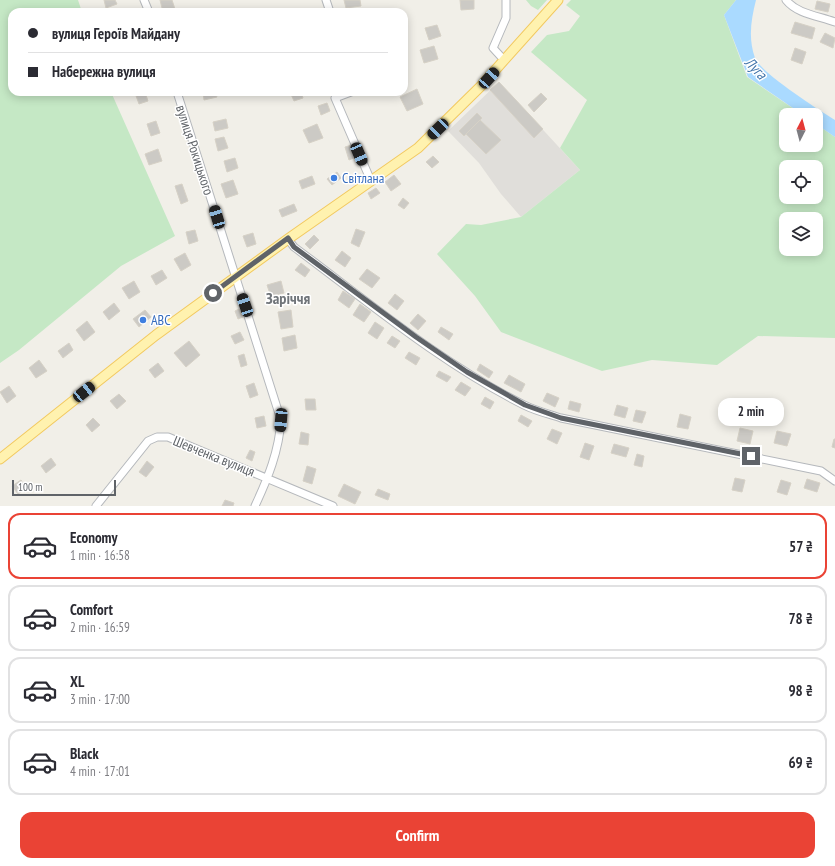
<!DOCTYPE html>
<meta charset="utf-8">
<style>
body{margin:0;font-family:"PT Sans Narrow",sans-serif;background:#f2f2f3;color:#2b2b33;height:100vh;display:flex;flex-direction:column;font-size:15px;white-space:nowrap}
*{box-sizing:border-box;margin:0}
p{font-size:13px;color:#7c7c81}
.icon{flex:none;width:22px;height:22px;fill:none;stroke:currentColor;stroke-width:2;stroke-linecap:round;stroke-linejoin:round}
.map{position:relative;height:506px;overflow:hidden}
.side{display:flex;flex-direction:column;background:#fff;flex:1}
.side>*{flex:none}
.banner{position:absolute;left:8px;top:8px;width:400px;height:88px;border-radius:12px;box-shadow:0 2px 10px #0003;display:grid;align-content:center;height:88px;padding:0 20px;background:#fff}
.needle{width:26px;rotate:6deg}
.controls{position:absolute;left:779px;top:108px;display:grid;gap:8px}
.controls a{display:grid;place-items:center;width:44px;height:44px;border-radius:8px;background:#fff;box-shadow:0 2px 10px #0003;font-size:20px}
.scale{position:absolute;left:12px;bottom:10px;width:104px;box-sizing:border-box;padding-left:4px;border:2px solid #5f6368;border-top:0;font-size:11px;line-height:14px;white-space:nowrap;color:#5f6368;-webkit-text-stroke:3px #fff;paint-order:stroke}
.end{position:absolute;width:18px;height:18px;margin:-9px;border:5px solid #5f6368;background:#fff;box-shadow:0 0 0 2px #fff}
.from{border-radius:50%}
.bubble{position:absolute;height:28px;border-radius:12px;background:#fff;box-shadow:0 2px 10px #0003;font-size:13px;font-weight:800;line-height:28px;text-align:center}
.car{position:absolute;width:12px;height:24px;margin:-12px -6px;border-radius:5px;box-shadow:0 0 3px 1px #0007;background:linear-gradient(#222 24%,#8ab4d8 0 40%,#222 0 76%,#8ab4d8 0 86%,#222 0)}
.banner b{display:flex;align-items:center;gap:14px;height:38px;font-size:15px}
.banner b+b{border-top:1px solid #e1e1e2}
.banner i{width:10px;height:10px;background:#2b2b33}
ul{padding:7px 0 0;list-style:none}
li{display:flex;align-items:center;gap:12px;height:66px;margin:0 8px 6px;padding:0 12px;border:2px solid #e1e1e2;border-radius:12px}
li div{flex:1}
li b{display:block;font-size:15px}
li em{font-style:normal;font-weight:800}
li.on{border-color:#ea4335}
li>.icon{width:36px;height:36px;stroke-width:1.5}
.cta{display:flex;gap:8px;margin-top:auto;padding:8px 20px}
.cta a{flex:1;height:46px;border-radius:12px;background:#ea4335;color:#fff;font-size:16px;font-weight:800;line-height:46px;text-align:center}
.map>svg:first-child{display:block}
.industrial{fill:#e0deda}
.green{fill:#c5e8c5;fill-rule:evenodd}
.water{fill:#aadaff}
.building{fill:#cccac5;stroke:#d6d1c6}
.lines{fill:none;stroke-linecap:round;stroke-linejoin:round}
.minor-casing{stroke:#b5b8bc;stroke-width:9}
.major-casing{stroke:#f2c960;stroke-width:11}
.minor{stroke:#fff;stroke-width:7}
.major{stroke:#fff2af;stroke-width:9}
.route{stroke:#5f6368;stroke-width:5}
.shop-dot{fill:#3f7fe0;stroke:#fff;stroke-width:1.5}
.labels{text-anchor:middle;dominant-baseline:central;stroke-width:3;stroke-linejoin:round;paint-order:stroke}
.street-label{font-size:14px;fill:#5f6368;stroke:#fff}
.shop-label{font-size:14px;fill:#366cbe;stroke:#fff;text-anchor:start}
.water-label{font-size:15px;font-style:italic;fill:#4174aa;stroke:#fff}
.quarter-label{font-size:16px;font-weight:bold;fill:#70757a;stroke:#fff}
</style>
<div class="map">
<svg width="835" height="506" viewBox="0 0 835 506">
<rect width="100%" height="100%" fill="#f1efe8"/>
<path class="industrial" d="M499 82 580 170 521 217 501 194 479 163 448 131Z"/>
<path class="green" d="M0 0H78L82 12H12V92H111L175 236 121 266 19 350 0 363Z
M526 0H547L538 10 531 6Z
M571 0H736L724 15 747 77 803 115H786V145H816V124L835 137V338L758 336 717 365 652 360 602 371 501 332 475 296 437 254 466 224 481 225 521 217 580 170 560 148 587 100 531 52 547 35 569 31 580 16 566 5ZM786 167H816V197H786ZM786 219H816V249H786Z"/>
<path class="water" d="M736 0H756C751 20 748 38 755 58 761 73 819 110 835 120V137L816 124V115H803L748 77 724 15Z"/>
<path class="building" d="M104 0H115L117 4 106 8Z
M160 0H172L176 12H163Z
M344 0H360L361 6 346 8Z
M460 0H474V9L461 10Z
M817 1 830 4 828 12 815 9Z
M795 22 815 28 812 39 791 33Z
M437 25 441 36 429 40 425 28Z
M825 33 835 38 833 48 820 42Z
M434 46 438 59 424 63 420 50Z
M795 48 806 52 802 64 791 60Z
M499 82 543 129 534 138 490 90Z
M417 89 423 104 407 111 400 97Z
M145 92 148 101 139 104 135 93Z
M203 92H215L217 97 204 100Z
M290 92H301L303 98 294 101Z
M541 93 547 99 534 112 528 105Z
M327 103 330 111 321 115 318 106Z
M477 113 482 118 464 136 459 131Z
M226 119 228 128 215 131 213 122Z
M480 120 501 140 486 154 466 134Z
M156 121 160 133 151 136 147 124Z
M317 124 323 138 309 143 303 130Z
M224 137 228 148 218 151 215 139Z
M352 145 356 157 349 160 345 147Z
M158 149 162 161 149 165 145 154Z
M433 156 439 162 432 168 426 162Z
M235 158 238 168 227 172 224 161Z
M337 172 341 178 332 185 327 179Z
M394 175 401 184 391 191 385 182Z
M312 176 315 184 302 189 299 181Z
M233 180 238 194 226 198 221 184Z
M182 184 188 201 181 204 175 186Z
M376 188 380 193 371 199 368 193Z
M403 198 409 203 404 209 398 205Z
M294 204 297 211 282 217 279 210Z
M356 229 365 232 359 247 351 243Z
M195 230 198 241 189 244 186 232Z
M253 233 256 244 247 247 243 236Z
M314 235 319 240 310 249 305 244Z
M342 251 351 258 345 267 335 260Z
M185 253 191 265 181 271 174 259Z
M301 263 310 270 305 277 295 270Z
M367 269 380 278 372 288 359 279Z
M162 270 167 278 156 285 151 276Z
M134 281 140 292 129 299 122 288Z
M281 281 284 293 271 297 267 285Z
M343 291 355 299 349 308 338 300Z
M395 294 404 301 397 310 388 303Z
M114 303 120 311 109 320 103 312Z
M360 304 371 312 364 322 353 315Z
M239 309 243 317 238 319 235 311Z
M145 310 151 317 139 327 133 319Z
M291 310 293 327 281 329 278 312Z
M418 314 426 321 418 330 410 323Z
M87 321 95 332 84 341 76 330Z
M375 322 384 328 377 339 368 333Z
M441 327 453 334 449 340 438 332Z
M240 332 244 340 235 344 231 336Z
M295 335 297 348 284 351 282 338Z
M392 336 400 341 395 348 387 343Z
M189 341 200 355 186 367 174 353Z
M69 343 73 350 63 358 58 351Z
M409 352 420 358 416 365 405 358Z
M244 354 247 365 241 367 238 356Z
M39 360 47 371 36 378 29 368Z
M158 363 164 371 155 378 149 370Z
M480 364 493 372 489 378 477 370Z
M439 371 451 377 447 382 436 376Z
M509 375 525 384 521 392 504 383Z
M461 382 471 388 465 396 455 390Z
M254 383 258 395 250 398 246 386Z
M9 386 16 396 7 403 0 392Z
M547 393 559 398 555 407 543 401Z
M119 394 126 401 117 409 110 401Z
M485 397 494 402 490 409 481 404Z
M305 399H315L316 410H306Z
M570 401 581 404 579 412 568 409Z
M617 405 628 408 625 418 614 415Z
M636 410 646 412 642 423 633 421Z
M680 414 691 417 688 429 677 427Z
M521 415 532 421 528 427 518 421Z
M264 416 266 426 257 428 255 418Z
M93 418 100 425 92 432 86 425Z
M740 428 753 431 750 444 737 441Z
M552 429 562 433 557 444 547 439Z
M777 431 791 434 787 446 774 443Z
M301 432 309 434 308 445 299 444Z
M834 439H835V448L832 447Z
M585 443 594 446 589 460 580 457Z
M614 444 629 448 626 457 611 453Z
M250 450 255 452 252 461 246 458Z
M637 454 644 456 642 467 634 465Z
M51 458 56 465 46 473 41 466Z
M147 461 154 467 146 477 139 472Z
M307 466 316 469 312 484 303 481Z
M735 478 745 480 742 492 732 490Z
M807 479 820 483 817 492 804 488Z
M21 480 27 488 18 494 12 486Z
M781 480 791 483 787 495 777 492Z
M344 484 361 492 355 504 338 496Z
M378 489 390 494 388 500 375 495Z
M225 500 234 503 233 506H222Z"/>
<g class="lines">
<defs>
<path id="minor" d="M144 0 149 12
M326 0 330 12
M786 0C797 14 819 16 835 22
M504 60 493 48 506 18V0
M177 92 281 420C279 451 268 478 255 506
M351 92 335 98 371 181
M288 239 294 247C367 301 442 364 524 405 536 411 549 414 561 418L821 471 835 481
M96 506 148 441 157 437H168L333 506"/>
<path id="major" d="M0 459 156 335 288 239 418 148 481 86 558 0"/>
</defs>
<use href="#minor" class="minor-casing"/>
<use href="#major" class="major-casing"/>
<use href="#minor" class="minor"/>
<use href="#major" class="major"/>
</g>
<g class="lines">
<path class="route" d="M213 293 288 238 294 247 416 337 467 372 525 405 561 418 751 456"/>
</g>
<g class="shop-dot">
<circle cx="334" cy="178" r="4"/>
<circle cx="143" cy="320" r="4"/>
</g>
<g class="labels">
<g class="street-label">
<text transform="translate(195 150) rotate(72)">вулиця Рокицького</text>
<text transform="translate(214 456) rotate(22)">Шевченка вулиця</text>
</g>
<g class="shop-label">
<text x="342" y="178">Світлана</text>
<text x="151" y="320">ABC</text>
</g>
<g class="water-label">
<text transform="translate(756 68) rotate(46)">Луга</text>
</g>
<g class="quarter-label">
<text x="288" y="298">Заріччя</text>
</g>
</g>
</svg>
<div class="controls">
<a><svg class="needle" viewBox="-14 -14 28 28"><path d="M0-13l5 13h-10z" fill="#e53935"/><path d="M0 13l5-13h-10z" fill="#7c7c81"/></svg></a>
<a><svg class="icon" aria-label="locate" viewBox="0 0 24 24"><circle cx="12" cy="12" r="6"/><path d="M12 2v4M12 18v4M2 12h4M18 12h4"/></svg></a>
<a><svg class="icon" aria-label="layers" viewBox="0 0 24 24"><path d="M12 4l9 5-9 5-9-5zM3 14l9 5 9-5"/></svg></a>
</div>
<div class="scale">100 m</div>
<i class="end from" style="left:213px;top:293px"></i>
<i class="end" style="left:751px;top:456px"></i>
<div class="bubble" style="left:718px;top:398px;width:66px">2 min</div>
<i class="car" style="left:489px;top:78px;rotate:42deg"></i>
<i class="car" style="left:438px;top:129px;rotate:226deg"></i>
<i class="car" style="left:359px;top:154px;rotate:157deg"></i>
<i class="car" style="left:217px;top:217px;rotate:343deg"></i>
<i class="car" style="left:245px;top:305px;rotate:341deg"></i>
<i class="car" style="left:84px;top:392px;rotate:51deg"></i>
<i class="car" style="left:281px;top:420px;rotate:185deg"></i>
<div class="banner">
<b><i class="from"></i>вулиця Героїв Майдану</b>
<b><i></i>Набережна вулиця</b>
</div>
</div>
<section class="side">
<ul>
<li class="on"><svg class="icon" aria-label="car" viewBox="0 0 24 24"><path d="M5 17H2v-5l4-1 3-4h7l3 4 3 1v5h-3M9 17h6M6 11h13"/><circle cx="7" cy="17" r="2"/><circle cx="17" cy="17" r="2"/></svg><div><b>Economy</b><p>1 min · 16:58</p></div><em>57 ₴</em></li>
<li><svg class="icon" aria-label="car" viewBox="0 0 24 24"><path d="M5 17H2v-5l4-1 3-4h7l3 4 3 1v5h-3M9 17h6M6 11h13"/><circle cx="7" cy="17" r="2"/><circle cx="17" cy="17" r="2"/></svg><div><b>Comfort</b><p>2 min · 16:59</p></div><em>78 ₴</em></li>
<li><svg class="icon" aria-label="car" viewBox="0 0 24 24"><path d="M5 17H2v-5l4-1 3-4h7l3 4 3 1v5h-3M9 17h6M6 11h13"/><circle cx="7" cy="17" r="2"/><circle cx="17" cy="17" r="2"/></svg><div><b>XL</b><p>3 min · 17:00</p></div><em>98 ₴</em></li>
<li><svg class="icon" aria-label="car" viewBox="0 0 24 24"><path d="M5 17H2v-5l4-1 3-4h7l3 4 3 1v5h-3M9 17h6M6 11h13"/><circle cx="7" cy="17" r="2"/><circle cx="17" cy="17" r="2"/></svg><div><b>Black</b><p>4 min · 17:01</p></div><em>69 ₴</em></li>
</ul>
<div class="cta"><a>Confirm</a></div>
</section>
